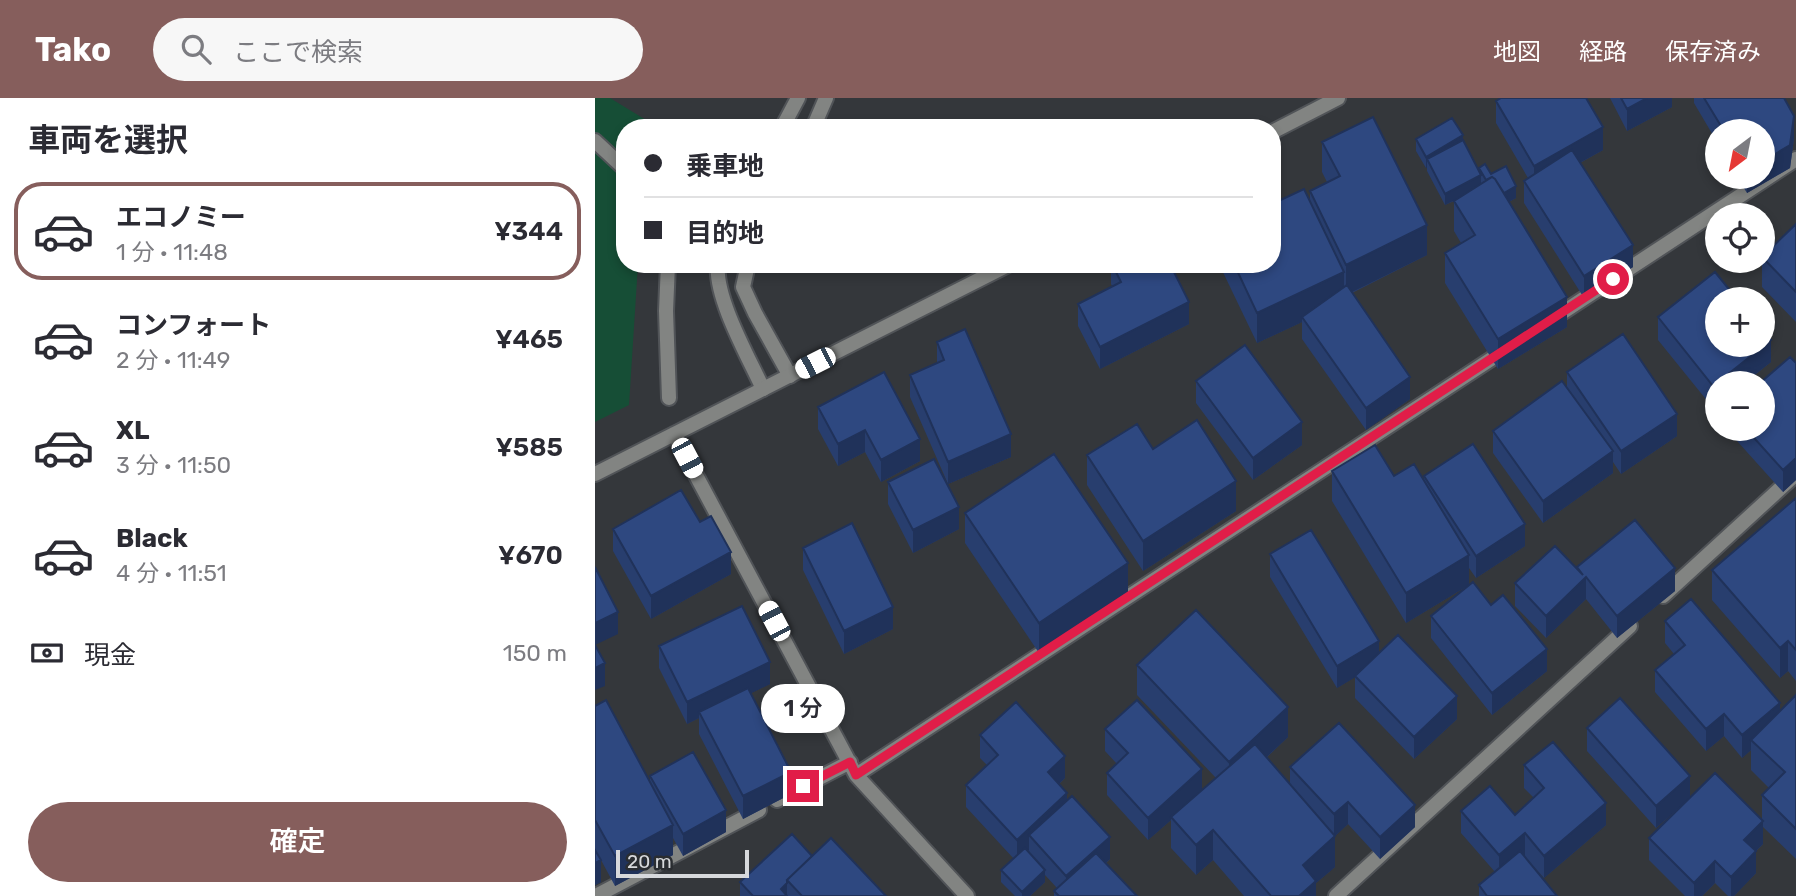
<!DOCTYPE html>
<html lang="ja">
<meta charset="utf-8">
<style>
body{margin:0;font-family:Rubik,"Noto Sans JP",sans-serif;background:#f7f7f7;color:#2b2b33;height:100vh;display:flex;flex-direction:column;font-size:26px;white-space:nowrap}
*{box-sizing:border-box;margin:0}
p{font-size:23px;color:#7c7c81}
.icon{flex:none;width:38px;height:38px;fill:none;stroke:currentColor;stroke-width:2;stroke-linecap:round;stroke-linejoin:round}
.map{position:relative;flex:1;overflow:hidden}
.side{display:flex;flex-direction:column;background:#fff;width:595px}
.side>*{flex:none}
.banner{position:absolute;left:21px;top:21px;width:665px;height:154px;border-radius:28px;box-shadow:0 4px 10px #0003;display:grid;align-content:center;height:154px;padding:0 28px;background:#fff}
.needle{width:46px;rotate:212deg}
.tools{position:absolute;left:1110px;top:21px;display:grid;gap:14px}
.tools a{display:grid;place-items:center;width:70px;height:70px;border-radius:50%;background:#fff;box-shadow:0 4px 10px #0003;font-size:35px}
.scale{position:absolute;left:21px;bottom:18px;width:133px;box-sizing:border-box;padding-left:7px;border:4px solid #d7d9dc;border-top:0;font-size:19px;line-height:24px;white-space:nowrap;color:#d7d9dc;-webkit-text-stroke:5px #2a2d31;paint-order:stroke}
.end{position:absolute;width:32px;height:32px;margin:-16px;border:9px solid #e11d48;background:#fff;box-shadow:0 0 0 4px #fff}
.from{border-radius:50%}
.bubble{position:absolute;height:49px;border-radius:24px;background:#fff;box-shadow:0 4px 10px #0003;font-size:23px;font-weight:600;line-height:49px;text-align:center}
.car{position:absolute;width:21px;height:42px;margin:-21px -10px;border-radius:9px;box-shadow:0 0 5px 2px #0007;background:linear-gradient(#fff 24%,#345 0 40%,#fff 0 76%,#345 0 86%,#fff 0)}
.banner b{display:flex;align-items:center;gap:24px;height:66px;font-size:26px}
.banner b+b{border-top:2px solid #e1e1e2}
.banner i{width:18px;height:18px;background:#2b2b33}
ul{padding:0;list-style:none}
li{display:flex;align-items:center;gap:21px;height:98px;margin:0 14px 10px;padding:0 14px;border:4px solid transparent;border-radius:28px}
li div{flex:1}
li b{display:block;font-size:26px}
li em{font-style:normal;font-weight:600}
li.selected{border-color:#865e5c}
li>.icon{width:63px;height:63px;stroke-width:1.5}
h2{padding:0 28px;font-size:32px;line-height:84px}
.pay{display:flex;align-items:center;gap:18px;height:77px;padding:0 28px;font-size:26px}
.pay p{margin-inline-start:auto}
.button{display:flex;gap:14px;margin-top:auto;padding:14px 28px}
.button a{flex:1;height:80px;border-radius:42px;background:#865e5c;color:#fff;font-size:28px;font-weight:600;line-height:80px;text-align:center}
header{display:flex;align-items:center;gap:42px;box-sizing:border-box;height:98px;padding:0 35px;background:#865e5c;color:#fff}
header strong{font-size:33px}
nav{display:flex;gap:38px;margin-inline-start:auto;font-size:24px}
.search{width:490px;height:63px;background:#f7f7f7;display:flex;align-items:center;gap:18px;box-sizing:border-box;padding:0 24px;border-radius:38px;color:#7c7c81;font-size:26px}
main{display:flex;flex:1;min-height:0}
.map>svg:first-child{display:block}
.green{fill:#164e36}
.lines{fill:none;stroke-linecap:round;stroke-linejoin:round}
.service-casing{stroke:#515458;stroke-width:18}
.minor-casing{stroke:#515458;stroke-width:18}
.service{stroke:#828482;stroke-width:14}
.minor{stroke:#828482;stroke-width:14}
.wall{fill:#283e6e}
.shaded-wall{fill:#20325a}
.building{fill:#2e4880;stroke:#20325a;stroke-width:2}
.route{stroke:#e11d48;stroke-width:9}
</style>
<header>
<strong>Tako</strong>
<div class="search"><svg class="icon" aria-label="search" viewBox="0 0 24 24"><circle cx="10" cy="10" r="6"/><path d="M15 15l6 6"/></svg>ここで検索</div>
<nav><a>地図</a><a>経路</a><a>保存済み</a></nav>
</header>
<main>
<section class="side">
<h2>車両を選択</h2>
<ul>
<li class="selected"><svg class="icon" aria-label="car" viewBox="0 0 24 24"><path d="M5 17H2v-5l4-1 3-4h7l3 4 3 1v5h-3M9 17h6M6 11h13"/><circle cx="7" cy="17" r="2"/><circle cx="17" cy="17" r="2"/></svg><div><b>エコノミー</b><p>1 分 · 11:48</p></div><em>¥344</em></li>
<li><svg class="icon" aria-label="car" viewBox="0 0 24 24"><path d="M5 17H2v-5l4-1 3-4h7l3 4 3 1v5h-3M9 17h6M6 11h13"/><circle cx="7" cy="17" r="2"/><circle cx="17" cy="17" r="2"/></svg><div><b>コンフォート</b><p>2 分 · 11:49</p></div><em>¥465</em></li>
<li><svg class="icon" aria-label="car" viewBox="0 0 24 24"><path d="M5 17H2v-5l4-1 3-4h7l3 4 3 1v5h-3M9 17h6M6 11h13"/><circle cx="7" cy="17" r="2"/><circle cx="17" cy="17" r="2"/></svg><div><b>XL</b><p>3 分 · 11:50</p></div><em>¥585</em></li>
<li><svg class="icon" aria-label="car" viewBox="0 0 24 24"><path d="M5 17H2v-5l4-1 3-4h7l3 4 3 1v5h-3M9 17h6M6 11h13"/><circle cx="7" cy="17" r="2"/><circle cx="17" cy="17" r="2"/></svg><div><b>Black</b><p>4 分 · 11:51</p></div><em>¥670</em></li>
</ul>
<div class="pay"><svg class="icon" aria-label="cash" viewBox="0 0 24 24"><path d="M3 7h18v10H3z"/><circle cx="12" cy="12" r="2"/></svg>現金<p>150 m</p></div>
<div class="button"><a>確定</a></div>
</section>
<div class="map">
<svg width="1201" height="798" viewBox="0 0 1201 798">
<rect width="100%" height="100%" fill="#34373b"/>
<path class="green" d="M0 0H15L51 22V30H30V166H43L34 307 0 324Z"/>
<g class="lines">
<defs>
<path id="service" d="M187 30 203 0
M218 30 231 0
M0 43 30 71
M73 166 71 213 74 300
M123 166C119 199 154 260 168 291
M153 166 148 189 160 215 195 278"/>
<path id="minor" d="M677 34 743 0
M956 222 1201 61
M79 336 261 677 372 798
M0 376 415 166
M1068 498 1201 376
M261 677 910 252
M182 702 255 664
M1 798 164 712
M741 798 1035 528"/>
</defs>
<use href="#service" class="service-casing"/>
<use href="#minor" class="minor-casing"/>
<use href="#service" class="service"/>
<use href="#minor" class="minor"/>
</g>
<path class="wall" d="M1015 0H1077V9L1032 33Z
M1099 0H1189L1199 40 1195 70 1152 95 1142 79H1167V33H1122V44L1099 5Z
M901 3 1008 52 985 65 1038 169 989 200 929 105V83L933 80 901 25Z
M821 41 868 43 884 73V70L896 76 921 100 914 104 972 229 903 271 850 185V155L866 145 859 133V103L850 107 832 73V70H831L821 53Z
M727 44 832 157 757 195 815 301 771 332 707 241V224L662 245 624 166H677L715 104V93L732 84 727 74Z
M1201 126V224L1167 189V159Z
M516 166H575L594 226 505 271 483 228V206L517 188 516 186Z
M1063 219 1176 264 1118 310 1063 242Z
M342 244 416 359 353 386 315 299V277L342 265Z
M1201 265V382L1188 394 1134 334V331H1167Z
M289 274 325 363 286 384 270 354 243 368 223 331V309Z
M972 274 1082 338 1026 376 1018 364V375L948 425 898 355V333L972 289Z
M601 283 707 347 658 382 601 305Z
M558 351 641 413 548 473 492 387V357Z
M737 373 829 382V378L930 448 881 480 874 470V487L811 525 737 403Z
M293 384 364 431 318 455 293 406Z
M1201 400V583L1193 573 1185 580 1117 502V472Z
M370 415 533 496 444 555 370 445Z
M105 424 136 476 56 521 18 453V431Z
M208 450 298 531 249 556 208 472Z
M675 456 784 555 862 621 819 661 760 600V579L742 590 675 479Z
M982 469 1080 493 1022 540 991 501 951 540 920 508V485L982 472Z
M836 518 952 573 897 617 836 540Z
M1070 523 1185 613 1201 597V761L1168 729V746L1161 753V775L1139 798H1133L1120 785 1107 798H1090L1054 762V740L1093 702 1061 730 992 653V630L1095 700 1167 722V697L1174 690 1156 672V652L1147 660 1129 638 1111 653 1060 594V572L1079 556 1070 545Z
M64 548 175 586 156 595 196 696 148 721 104 636V620L92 626 64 570Z
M542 567 693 639 671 660 695 687V669L820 729 785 761 753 726 740 738V769L721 785V798H649L618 762 601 777 576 750V722L553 742 512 697V675L522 666 510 653V631L607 692 621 680 542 597Z
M0 608 55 685V678L131 734 88 758 78 740V757L20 788 6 762V784L0 787Z
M385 637 470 680 464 686 472 702 515 761 511 765 542 798H459V793L462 790 450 777V784L435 798H420L406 784V772L419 761 371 709V687L392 667 385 660Z
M929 667 1011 727 949 780 929 758 962 798H884V787L900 774 866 735V713L920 717 939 700 929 690Z
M217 758 291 798H145V784Z"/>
<path class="shaded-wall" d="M1052 0H1077V9L1032 33V11Z
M1199 18V40L1195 70 1152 95V79H1167V64Z
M1008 29V52L939 90V68Z
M868 37V49L832 61V70H831V59Z
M886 77V89L850 107V96Z
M921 88V100L900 111V100Z
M832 127V157L751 197V167Z
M1038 147V169L989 200V178Z
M749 174V204L707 219V224L662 245V215Z
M972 199V229L903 271V241Z
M594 204V226L505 271V249Z
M1176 242V264L1149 285H1122V307L1118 310V288Z
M815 279V301L771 332V310Z
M1082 316V338L1026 376V353Z
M707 324V347L658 382V360Z
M270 332V354L243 368V346Z
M416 336V359L353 386V364Z
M325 341V363L286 384V362Z
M1018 353V375L948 425V403Z
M1201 360V382L1188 394V372Z
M641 383V413L548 473V443Z
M364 409V431L318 455V432Z
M930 426V448L881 480V458Z
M136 454V476L56 521V498Z
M874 457V487L811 525V495Z
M533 465V496L444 555V525Z
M1080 470V493L1022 540V518Z
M991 479V501L951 540V518Z
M298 509V531L249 556V533Z
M23 514V536L0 547V525Z
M784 543V565L742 590V568Z
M1193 543V573L1185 580V550Z
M952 551V573L897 617V595Z
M175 564V586L107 619 104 614V620L92 626V604Z
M10 565V588L0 592V570Z
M862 598V621L819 661V639Z
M1185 605V627L1156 642V652L1147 660V637Z
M693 609V639L634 694V664Z
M1129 616V638L1111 653V631Z
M470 658V680L453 696V674Z
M607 671V693L576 719V722L553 742V720Z
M196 674V696L148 721V698Z
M1095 678V700L1061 730V708Z
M472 695V718L434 737V752L422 764V742Z
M753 704V726L739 739V716Z
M1011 705V727L949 780V758Z
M820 707V729L785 761V739Z
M131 712V734L88 758V736Z
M1168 723V746L1149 764V742Z
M78 727V757L20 788V758Z
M618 732V762L601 777V747Z
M930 735V757L904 779V757Z
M740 738V769L721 785V798H704L708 767Z
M515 739V761L473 798H471V778Z
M1161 753V775L1139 798H1136V779Z
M6 762V784L0 787V765Z
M1120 763V785L1107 798H1099V785Z
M450 772V784L435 798H427V794Z
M192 785V798L186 791Z"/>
<path class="building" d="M906 0H991L1008 29 939 68 901 3Z
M1026 0H1052L1032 11Z
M1109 0H1189L1199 18 1195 47 1167 64V33H1129Z
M778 19 832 127 751 167 715 93 745 78 727 44Z
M857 20 868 37 831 59 821 41Z
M868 42 886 77 850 96 832 61Z
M977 52 1038 147 989 178 929 83Z
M890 66 896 76 911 68 921 88 909 95 900 81 897 79 891 82 884 70Z
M897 79 900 81 972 199 903 241 850 155 880 137 859 103Z
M709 91 749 174 662 215 639 166H677V106Z
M1201 126V194L1167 159Z
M517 166H575L594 204 505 249 483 206 526 184Z
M1120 174 1142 201H1122V247H1167V232L1176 242 1118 288 1063 219Z
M752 187 815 279 771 310 707 219Z
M370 231 416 336 353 364 315 277 349 262 342 244Z
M1028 236 1082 316 1026 353 972 274Z
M650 247 707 324 658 360 601 283Z
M1195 259 1201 265V360L1188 372 1151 331H1167V285H1165Z
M289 274 325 341 286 362 270 332 243 346 223 309Z
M967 283 1018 353 948 403 898 333Z
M602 322 641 383 548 443 492 357 542 326 558 351Z
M878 346 930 426 881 458 829 378Z
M780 347 799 378 819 366 874 457 811 495 737 373Z
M459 356 533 465 444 525 370 415Z
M339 361 364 409 318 432 293 384Z
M86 392 105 424 116 418 136 454 56 498 18 431Z
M1201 400V552L1193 543 1185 550 1117 472Z
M1040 422 1080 470 1022 518 991 479 951 518 920 485 960 448 988 477 982 469Z
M257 425 298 509 249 533 208 450Z
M716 432 784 543 742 568 675 456Z
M0 469 23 514 0 525Z
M878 484 896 507 908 497 952 551 897 595 836 518Z
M1096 501 1185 605 1147 637 1129 616 1111 631 1060 572 1090 547 1070 523Z
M147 508 175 564 92 604 64 548Z
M601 512 693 609 634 664 542 567Z
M803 537 862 598 819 639 760 578Z
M0 547 10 565 0 570Z
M153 590 196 674 148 698 104 614Z
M1201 597V731L1167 697 1190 674 1156 642Z
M1025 600 1095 678 1061 708 992 630Z
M11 602 78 727 20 758 0 722V608Z
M542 602 607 671 553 720 512 675 533 655 510 631Z
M421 604 470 658 453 674 472 695 422 742 371 687 403 657 385 637Z
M744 625 820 707 785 739 753 704 739 716 695 669Z
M958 644 1011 705 949 758 930 735 904 757 866 713 895 688 920 717 949 690 929 667Z
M660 646 740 738 708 767 721 783 704 798H676L618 732 601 747 576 719Z
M98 654 131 712 88 736 55 678Z
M1120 675 1168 723 1149 742 1161 753 1136 779 1120 763 1099 785 1054 740Z
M477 698 515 739 471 778 434 737Z
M197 736 217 758 192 782V785L186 791 192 798H158L145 784Z
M236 740 291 798H207L192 782Z
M430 750 450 772 427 794 406 772Z
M0 752 6 762 0 765Z
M925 753 962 798H892L884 787Z
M501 755 542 798H464L459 793Z"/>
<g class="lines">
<path class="route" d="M208 688 255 664 261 677 1018 181"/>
</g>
</svg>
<div class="tools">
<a><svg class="needle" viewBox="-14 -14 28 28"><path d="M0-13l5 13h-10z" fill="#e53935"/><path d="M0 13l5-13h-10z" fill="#7c7c81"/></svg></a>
<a><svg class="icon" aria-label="locate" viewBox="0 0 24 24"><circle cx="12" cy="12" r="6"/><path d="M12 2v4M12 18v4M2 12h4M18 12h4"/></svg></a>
<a>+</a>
<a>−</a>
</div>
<div class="scale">20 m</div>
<i class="end from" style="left:1018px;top:181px"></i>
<i class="end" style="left:208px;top:688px"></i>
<div class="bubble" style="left:166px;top:586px;width:84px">1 分</div>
<i class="car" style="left:220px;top:265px;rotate:243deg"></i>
<i class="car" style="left:92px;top:360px;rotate:152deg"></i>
<i class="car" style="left:179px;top:523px;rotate:332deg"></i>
<div class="banner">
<b><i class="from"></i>乗車地</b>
<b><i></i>目的地</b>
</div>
</div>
</main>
